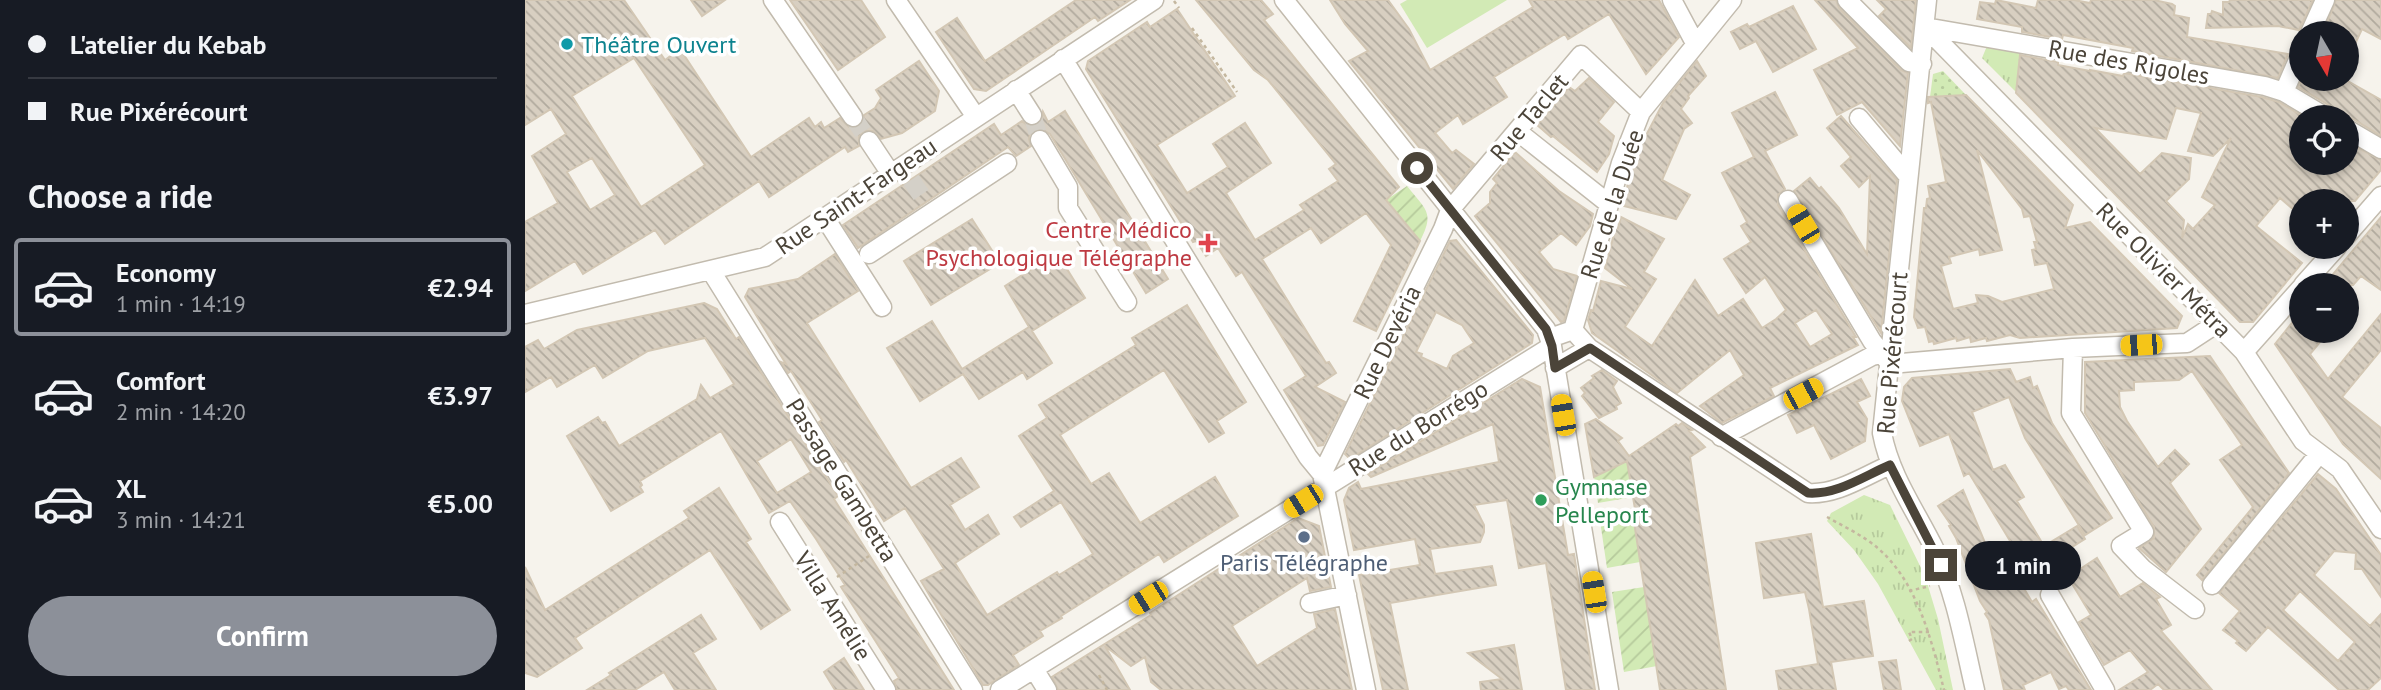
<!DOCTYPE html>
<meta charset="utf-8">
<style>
body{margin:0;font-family:"PT Sans",sans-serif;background:#20242c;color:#f1f3f6;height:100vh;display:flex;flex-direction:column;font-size:26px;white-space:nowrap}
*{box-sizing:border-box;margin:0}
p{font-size:23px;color:#9ea1a6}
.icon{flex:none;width:38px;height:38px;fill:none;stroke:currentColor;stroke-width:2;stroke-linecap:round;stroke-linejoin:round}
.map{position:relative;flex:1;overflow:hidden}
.side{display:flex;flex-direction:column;background:#171b24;width:525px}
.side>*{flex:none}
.top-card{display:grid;align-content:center;height:154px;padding:0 28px;background:#171b24}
.needle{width:46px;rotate:171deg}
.fabs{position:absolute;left:1764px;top:21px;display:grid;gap:14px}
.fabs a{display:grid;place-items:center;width:70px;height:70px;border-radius:50%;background:#171b24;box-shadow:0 4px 10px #0003;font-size:35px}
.end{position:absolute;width:32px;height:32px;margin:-16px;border:9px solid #4b4439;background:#fff;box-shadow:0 0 0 4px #fff}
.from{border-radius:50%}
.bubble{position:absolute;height:49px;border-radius:24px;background:#171b24;box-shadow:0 4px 10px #0003;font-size:23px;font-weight:700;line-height:49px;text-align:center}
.car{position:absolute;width:21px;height:42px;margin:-21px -10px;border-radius:9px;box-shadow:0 0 5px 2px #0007;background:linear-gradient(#f5c518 24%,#345 0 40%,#f5c518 0 76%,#345 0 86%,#f5c518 0)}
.top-card b{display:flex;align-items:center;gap:24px;height:66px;font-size:26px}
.top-card b+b{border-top:2px solid #363941}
.top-card i{width:18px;height:18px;background:#f1f3f6}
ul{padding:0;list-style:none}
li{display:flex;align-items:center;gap:21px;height:98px;margin:0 14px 10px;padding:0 14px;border:4px solid transparent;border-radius:7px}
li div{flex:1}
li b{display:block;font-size:26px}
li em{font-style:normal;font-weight:700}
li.active{border-color:#8c9099}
li>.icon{width:63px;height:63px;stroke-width:1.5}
h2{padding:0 28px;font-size:32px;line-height:84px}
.action{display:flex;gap:14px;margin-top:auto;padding:14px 28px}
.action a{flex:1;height:80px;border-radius:42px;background:#8c9099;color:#fff;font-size:28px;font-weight:700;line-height:80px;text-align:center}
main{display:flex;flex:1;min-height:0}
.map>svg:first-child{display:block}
.grass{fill:url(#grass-dots)}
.park{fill:url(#park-tufts)}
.garden{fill:url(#garden-furrows)}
.pitch{fill:#d2eab5}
.building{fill:url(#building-back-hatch);stroke:#d3c7b4;stroke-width:2;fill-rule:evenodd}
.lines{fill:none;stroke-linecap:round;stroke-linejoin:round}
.minor-tunnel{stroke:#d4d0c8;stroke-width:18;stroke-dasharray:18 9;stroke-linecap:butt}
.minor-casing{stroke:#c2bbae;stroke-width:21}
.path{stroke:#c4b79f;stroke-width:2.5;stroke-dasharray:3.5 3.5;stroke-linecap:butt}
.minor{stroke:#fff;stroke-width:18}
.route{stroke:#4b4439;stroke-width:9}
.culture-dot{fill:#0f9aa8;stroke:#fff;stroke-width:2.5}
.health-dot{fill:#e0444e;stroke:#fff;stroke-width:2.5}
.leisure-dot{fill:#2e9e5b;stroke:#fff;stroke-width:2.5}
.service-dot{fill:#5c6f8a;stroke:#fff;stroke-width:2.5}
.labels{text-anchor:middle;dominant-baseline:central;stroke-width:7;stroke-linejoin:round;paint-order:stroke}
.culture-label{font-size:24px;fill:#0d838f;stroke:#fff;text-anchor:start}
.street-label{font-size:24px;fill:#4b4439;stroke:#fff}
.health-label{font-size:24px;fill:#be3a42;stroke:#fff;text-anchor:end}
.leisure-label{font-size:24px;fill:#27864d;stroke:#fff;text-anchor:start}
.service-label{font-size:24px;fill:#4e5e75;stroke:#fff}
</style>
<main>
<section class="side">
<div class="top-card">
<b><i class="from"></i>L'atelier du Kebab</b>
<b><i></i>Rue Pixérécourt</b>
</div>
<h2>Choose a ride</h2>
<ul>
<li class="active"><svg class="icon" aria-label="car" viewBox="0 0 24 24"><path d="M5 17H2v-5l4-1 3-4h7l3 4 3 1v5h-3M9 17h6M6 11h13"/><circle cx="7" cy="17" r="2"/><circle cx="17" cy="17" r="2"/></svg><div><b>Economy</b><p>1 min · 14:19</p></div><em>€2.94</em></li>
<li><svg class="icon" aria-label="car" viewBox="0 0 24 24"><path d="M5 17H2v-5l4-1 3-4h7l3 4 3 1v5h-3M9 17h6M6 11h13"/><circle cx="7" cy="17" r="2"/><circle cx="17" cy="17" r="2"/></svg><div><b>Comfort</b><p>2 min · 14:20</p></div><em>€3.97</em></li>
<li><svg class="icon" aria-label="car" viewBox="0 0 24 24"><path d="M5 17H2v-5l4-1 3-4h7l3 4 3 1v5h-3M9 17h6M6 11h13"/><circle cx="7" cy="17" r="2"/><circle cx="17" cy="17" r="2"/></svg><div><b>XL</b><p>3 min · 14:21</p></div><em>€5.00</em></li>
</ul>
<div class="action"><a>Confirm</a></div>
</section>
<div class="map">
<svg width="1856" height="690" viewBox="0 0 1856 690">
<defs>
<pattern id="grass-dots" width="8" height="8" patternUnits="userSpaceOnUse" patternTransform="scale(1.75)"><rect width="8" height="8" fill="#d2eab5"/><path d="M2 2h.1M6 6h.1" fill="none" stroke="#b6ca9c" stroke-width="1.8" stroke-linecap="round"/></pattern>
<pattern id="park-tufts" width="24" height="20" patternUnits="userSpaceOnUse" patternTransform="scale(1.75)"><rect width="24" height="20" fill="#d2eab5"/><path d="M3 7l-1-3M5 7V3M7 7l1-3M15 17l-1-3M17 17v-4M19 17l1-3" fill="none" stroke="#b6ca9c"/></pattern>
<pattern id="garden-furrows" width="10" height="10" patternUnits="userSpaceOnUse" patternTransform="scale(1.75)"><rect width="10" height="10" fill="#d2eab5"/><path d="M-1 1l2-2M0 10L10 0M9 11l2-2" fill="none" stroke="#b6ca9c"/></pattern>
<pattern id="building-back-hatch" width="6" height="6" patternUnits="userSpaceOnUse" patternTransform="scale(1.75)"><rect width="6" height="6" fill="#d8cfc1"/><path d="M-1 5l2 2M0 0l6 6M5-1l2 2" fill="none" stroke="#b1aa9e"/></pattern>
</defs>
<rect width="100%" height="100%" fill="#f6f3ec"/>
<path class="grass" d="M1418 71 1441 95 1405 97 1408 74Z"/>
<path class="park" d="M1462 46 1495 52 1493 71 1506 72 1492 93 1457 58Z
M1339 495 1365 505 1400 576 1413 619 1428 690H1411L1353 584 1329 550 1302 521 1306 513Z"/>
<path class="garden" d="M882 186C901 210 910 212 895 241L861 200Z
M1102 461 1108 497 1073 503 1069 477Z
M1107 509 1115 562 1082 568 1074 514Z
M1119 587 1132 666 1099 672 1087 592Z"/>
<path class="pitch" d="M882 0H982L902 48 875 4Z"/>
<path class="building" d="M0 0H99L140 60 155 49 226 157 284 118 290 127 296 122 299 128 315 118 324 127H334L338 121 339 115 350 108 356 98 351 90 394 61 414 91 410 111 377 133 356 139 348 131H338L334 137V146L323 152 320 147 244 197 234 181 140 244 130 230 58 274 50 261 0 291V222L33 203 7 156 41 134 26 109 0 125ZM109 58 180 165 116 207 47 96ZM67 158 90 195 65 210 42 172Z
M166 0H200L177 16Z
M265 0H336L360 37 313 70Z
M551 0H605L573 21 570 17 461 91 449 89 411 32 432 18 460 61Z
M671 0H736L748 14 739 20 874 187 861 200 895 241 851 331 829 321 866 245 841 213 796 243 786 228 737 259 801 363 804 362 811 373 790 387 820 402 798 445 793 446 759 390 781 376 717 272 711 276 693 248 681 256 671 241 668 242 561 69 563 61 622 22 625 27 652 9 710 96 632 145 662 193 703 167 688 144 720 123 746 163 701 193 730 240 779 210 775 205 813 181 804 169 811 164 743 80 729 70Z
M805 0H863L884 29 905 70 1008 7 1004 0H1134L1154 37 1121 74 1084 14 1043 39 1040 34 969 77 982 97 938 124 933 115 910 133 927 153 931 150 949 164 928 189 824 61 843 51 820 24Z
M1290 0H1311L1314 8 1376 70 1383 73 1375 146 1337 102 1312 115 1289 70 1333 48Z
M1352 0H1391L1386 48 1354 16 1361 9Z
M1471 0 1511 8 1513 0H1549L1565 3 1566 0H1629L1647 4 1650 6 1649 15 1664 18 1662 37 1763 54 1753 78 1607 51 1608 48 1538 35 1537 39 1497 32V27L1452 19 1455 2 1470 4Z
M1705 0H1788L1774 30 1753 26 1681 28 1683 14H1686L1687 11 1698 15V2H1704Z
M1811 0H1856V39L1837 29 1822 61V33H1798Z
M1268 6 1291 49 1248 72 1231 41 1215 49 1206 32 1222 24 1224 27Z
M1495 55 1533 62V65L1565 71V70L1598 76 1599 73 1737 97 1754 102 1779 117H1776V163H1822V142L1856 160V170L1830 201H1776V216L1755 198 1731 226 1777 263 1728 322H1715L1491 93ZM1651 108 1676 113 1663 151 1688 156 1706 138 1677 197 1690 205 1668 229 1663 224 1657 238 1659 220 1641 201 1664 179 1666 158 1637 153 1615 174 1570 128 1641 139Z
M1172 61 1181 76 1163 96 1164 98 1156 109 1167 123 1159 129 1137 180 1165 195 1151 219 1099 206 1103 182 1115 147 1138 103Z
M1064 78 1089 102 1073 122 1089 136 1084 154 1072 172 1028 136 1026 137 1012 125 1044 87 1050 91Z
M1777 79H1819L1856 100V136L1828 119 1812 117 1807 107 1773 87Z
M1250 92 1272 135 1240 151 1260 189 1253 195V205L1331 337H1328L1333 345 1245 388 1249 396 1197 423 1175 406 1219 375 1205 350 1152 393 1067 333 1063 320 1066 310 1068 311 1076 281 1107 289 1080 268 1091 227 1093 228 1096 217 1139 239 1119 272 1131 279 1100 327 1127 346 1170 280 1193 316 1218 299 1237 328 1251 319 1261 310 1240 277 1221 293 1199 259 1226 242 1216 226 1222 222 1197 173 1229 157 1207 113ZM1291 310 1307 334 1285 347 1270 323Z
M1441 95 1548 205 1540 228 1565 222 1657 316 1652 328 1495 338 1485 335 1462 341 1461 338 1446 342 1445 337 1432 341 1431 338 1409 344 1408 341 1404 342 1400 327 1393 328 1389 317 1399 208H1401L1402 199 1405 198 1403 186 1421 182 1406 102 1403 103V97ZM1452 150 1497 209 1499 217 1505 216 1512 242H1509L1511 249 1507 250 1510 265 1522 263 1529 289 1477 302 1463 296 1451 295 1453 303 1428 309 1416 266 1426 263 1424 257 1454 249 1455 255 1477 250Z
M540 111 643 279 621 293 525 134 516 129 505 134 504 139 506 146 491 156 483 147 333 248 318 225 469 124 476 135 497 121 502 125H513L517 120 518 112 523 122Z
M1316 116 1372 180 1356 333 1269 191 1285 178 1294 189 1296 187 1314 208 1342 254 1345 176 1334 187 1316 166 1326 157 1302 128Z
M990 152 1034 191 1068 214 1065 226 1051 245 1036 233 1014 252 1028 269 1052 276 1039 321 1036 322 950 216 965 203V192L972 183 968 179Z
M1856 217V290L1836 276 1828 285H1799Z
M447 219 475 263 406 305 379 261Z
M931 240 1008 335 1007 343 825 459 820 454 925 241ZM911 312 937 325 949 343 928 356 922 369 896 357 897 354 891 352Z
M532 253 560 298 507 331 527 363 502 379 498 372 454 399 438 374 395 401 362 348 407 321 437 369 504 327 480 286Z
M310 254 333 291 282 323 386 488 436 458 454 487 425 505 440 530 463 515 474 534 430 563 462 615 532 572 534 575 568 554 536 502 496 527 489 517 529 491 494 436 522 418 514 405 611 345 607 338 662 305 721 402 692 421 699 433 684 442 639 370 535 435 566 484 584 473 615 523 690 477 713 516 639 562 634 554 536 616 537 618 515 631 518 636 488 655 494 665 463 685H458L396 581 419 569 380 508 359 521 321 460 319 462 294 422 297 420 266 371 263 373 256 362 261 364 220 297 224 289 273 279Z
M179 303 192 309 211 339 214 337 313 496 309 499 429 690H372L369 681 374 678 316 587 320 585 291 539 265 501 244 513 196 431 115 481 117 485 115 487 118 492 86 511 42 436 73 417 77 423 80 422 94 446 172 399 176 385 185 398 209 384 180 338 123 351 78 378 70 365 32 387 26 377 0 392V347L13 340 19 349 52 330ZM266 439 286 472 252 493 232 461Z
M1856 314V350L1817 397 1856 428V479L1818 444 1750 344 1770 319 1776 325V331H1783L1796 341 1785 354 1803 379Z
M1685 356 1764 473 1677 580 1672 575 1728 507 1695 460 1717 445 1667 371 1654 380 1609 382V390L1594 391 1595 407 1602 421 1633 467 1650 450 1664 464 1645 483 1676 529 1641 572 1614 548 1629 538V527L1560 413V362Z
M1485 369 1491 382 1505 377 1508 388 1512 386 1527 423 1587 518 1560 535 1500 438 1484 397 1447 412 1468 470 1480 465 1499 497 1492 501 1519 546 1552 526 1560 539 1494 580 1507 602 1511 599 1566 690H1544L1541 686 1534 689 1526 672 1498 685 1500 690H1479L1464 620 1460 614 1462 612 1455 601 1431 538 1424 526 1426 525 1413 506 1438 490 1473 574 1496 559 1444 473 1439 476 1424 434 1395 446 1377 401 1379 387 1387 378Z
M1077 370 1092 381 1088 387 1096 403 1091 406 1092 409 1074 418 1057 396 1060 393 1056 388 1069 378 1067 376Z
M997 379 1015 387 1043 555 1049 554 1070 690H1041L1021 563 994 568 982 500 949 505 959 525V532L955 542 905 549 910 574 967 566 971 585 865 603 883 690H858L834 575 895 565 890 539 829 550 819 500 824 488 833 482 836 489 974 462 968 424 846 477 843 474Z
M1336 379 1345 396 1332 402 1342 419 1340 441 1306 459 1289 425 1272 433 1263 415Z
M1071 419 1097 438 1093 441 1104 456 1151 424 1153 426 1157 423 1167 430 1164 431 1180 447 1165 457 1201 690H1135L1107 509H1110L1102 461 1069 477 1060 424Z
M1793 474 1811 489 1856 555V597L1837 569H1830L1831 553 1809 551 1789 575 1845 626 1856 614V678L1843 690H1814L1743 627 1721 651 1711 643 1713 641 1698 630 1715 611 1694 593ZM1775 591 1830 642 1813 661 1758 610Z
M194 488 226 539 221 542 265 610 236 629 185 550 50 638 57 648 12 677 0 673V567L20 610 164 518 159 511Z
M773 518 794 526 806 587 785 591 782 578 707 626 732 666 792 628 789 614 810 609 827 690H636L626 682 620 657 606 666 580 646 605 690H533L527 677 626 615 625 613Z
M1286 534 1298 607 1339 601 1348 656 1306 662 1311 690H1254L1251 671 1293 664 1284 609 1280 592 1239 598 1231 543Z
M1572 558 1595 597 1618 583 1635 597 1631 599 1646 625 1636 631 1687 690H1639L1633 684 1625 690H1594L1623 672 1605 650 1579 665 1554 622 1566 615 1543 577Z
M176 615 191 639 168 653 191 690H150L139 672 110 690H62L86 675 84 673Z
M989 645 997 690H956L955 682 977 679 943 653Z
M319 658 339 690H310L299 672Z
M1371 660 1376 690H1359L1354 662Z"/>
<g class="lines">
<path class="minor-tunnel" d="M507 115 515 140
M328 117 344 141
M386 180 401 202"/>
<defs>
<path id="minor" d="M248 0 328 117
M371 0 451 117
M759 0 1021 329 1027 346 1084 690
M1147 0 1170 43
M1322 0 1384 62 1397 64
M1402 0 1357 433C1365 476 1391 511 1410 550 1431 594 1439 643 1450 690
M1400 27 1719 352 1778 441 1815 469 1856 529
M1400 27 1740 86 1759 92 1801 117
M1785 33 1800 0
M538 59 783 457 797 474 841 690
M491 90 507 115
M1759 92 1776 53
M1334 118 1383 176
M1822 129 1856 149
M992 131 1084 204
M515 140 543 187V208L602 302
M344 141 366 174
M1263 200 1347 341 1365 364
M300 218 357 307
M1822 235 1856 196
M344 254 482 163
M186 271 448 690
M1778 285 1812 247
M0 314 240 257 629 0
M1048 330 1064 348 1283 493C1312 495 1339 476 1365 465
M1025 338 1048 330 1096 163 1116 112 1207 0
M1548 348 1546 413 1619 532 1596 546 1618 569 1670 609
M1719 352 1776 288
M1365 364 1548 348 1662 343 1691 324
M1030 368 1064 348
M1196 437 1347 356 1356 354
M797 474 918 229 925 210 1056 55 1116 112
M255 522 361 690
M1687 585 1794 454
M1525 595 1580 690
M785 603 822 595
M509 669 522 690
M475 690 1027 346"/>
</defs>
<use href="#minor" class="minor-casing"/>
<path class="path" d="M649 1 654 8
M667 28 712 92
M1302 517C1316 525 1331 532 1345 542 1391 575 1406 638 1419 690
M312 577 344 556
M1384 591 1405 586
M1384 641 1387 639 1384 632H1404
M574 675 582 690"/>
<use href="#minor" class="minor"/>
</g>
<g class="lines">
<path class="route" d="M892 168 1021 329 1027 346 1030 368 1065 348 1283 493C1312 495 1339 476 1365 465L1416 565"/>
</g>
<circle class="culture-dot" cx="42" cy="44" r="7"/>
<path class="health-dot" d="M679.5 232.5h7v7h7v7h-7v7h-7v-7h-7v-7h7z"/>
<circle class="leisure-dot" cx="1016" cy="500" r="7"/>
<circle class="service-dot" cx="779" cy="537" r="7"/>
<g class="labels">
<g class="culture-label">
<text x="56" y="44">Théâtre Ouvert</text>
</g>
<g class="street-label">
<text transform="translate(1604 62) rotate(10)">Rue des Rigoles</text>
<text transform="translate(1004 117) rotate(-50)">Rue Taclet</text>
<text transform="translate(331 196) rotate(-34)">Rue Saint-Fargeau</text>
<text transform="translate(1087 204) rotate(-72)">Rue de la Duée</text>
<text transform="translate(1639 270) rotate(45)">Rue Olivier Métra</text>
<text transform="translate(862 342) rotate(-64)">Rue Devéria</text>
<text transform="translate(1367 353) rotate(-85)">Rue Pixérécourt</text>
<text transform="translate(893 428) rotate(-32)">Rue du Borrégo</text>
<text transform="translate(317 480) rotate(58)">Passage Gambetta</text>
<text transform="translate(308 606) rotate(58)">Villa Amélie</text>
</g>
<g class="health-label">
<text x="667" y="229">Centre Médico<tspan x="667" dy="28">Psychologique Télégraphe</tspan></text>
</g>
<g class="leisure-label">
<text x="1030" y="486">Gymnase<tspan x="1030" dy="28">Pelleport</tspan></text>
</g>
<g class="service-label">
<text x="779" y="562">Paris Télégraphe</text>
</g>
</g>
</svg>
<div class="fabs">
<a><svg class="needle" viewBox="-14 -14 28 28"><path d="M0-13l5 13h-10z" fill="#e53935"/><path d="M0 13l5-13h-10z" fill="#9ea1a6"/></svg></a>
<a><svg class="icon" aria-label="locate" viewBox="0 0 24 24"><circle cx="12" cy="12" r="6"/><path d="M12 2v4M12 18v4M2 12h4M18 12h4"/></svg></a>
<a>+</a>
<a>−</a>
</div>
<i class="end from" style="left:892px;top:168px"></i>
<i class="end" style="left:1416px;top:565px"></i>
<div class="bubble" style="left:1440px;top:541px;width:116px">1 min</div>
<i class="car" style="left:1278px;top:224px;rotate:329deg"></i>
<i class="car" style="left:1616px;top:345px;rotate:267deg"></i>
<i class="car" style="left:1278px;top:394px;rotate:62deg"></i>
<i class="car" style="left:1038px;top:415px;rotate:350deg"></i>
<i class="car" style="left:778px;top:501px;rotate:238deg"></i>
<i class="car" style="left:1069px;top:592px;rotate:351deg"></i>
<i class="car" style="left:623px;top:598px;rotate:238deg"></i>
</div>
</main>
